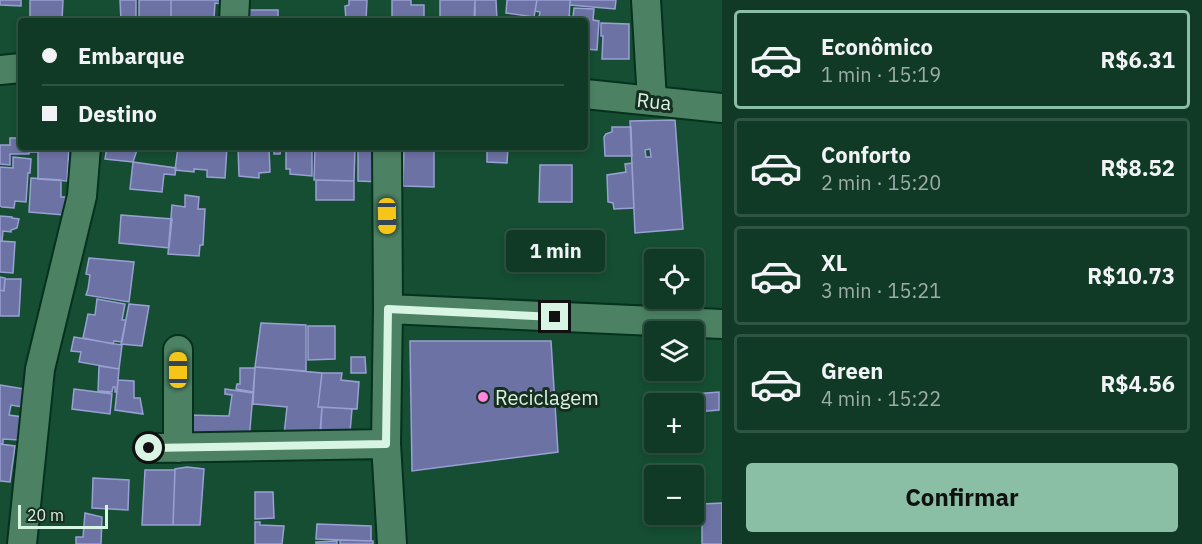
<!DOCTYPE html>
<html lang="pt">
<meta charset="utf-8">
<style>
body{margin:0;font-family:"IBM Plex Sans",sans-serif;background:#1e4532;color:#f1f3f6;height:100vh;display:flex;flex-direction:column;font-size:22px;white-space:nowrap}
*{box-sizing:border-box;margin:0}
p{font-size:20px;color:#9cada7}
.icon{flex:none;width:33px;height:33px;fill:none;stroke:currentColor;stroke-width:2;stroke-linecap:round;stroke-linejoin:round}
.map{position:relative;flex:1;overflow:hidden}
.side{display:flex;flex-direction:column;background:#103a26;width:480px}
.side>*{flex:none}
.guide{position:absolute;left:18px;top:18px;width:570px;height:132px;border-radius:6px;box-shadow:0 3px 9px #0003,0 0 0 2px #305443;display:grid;align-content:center;height:132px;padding:0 24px;background:#103a26}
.tools{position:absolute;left:644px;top:249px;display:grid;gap:12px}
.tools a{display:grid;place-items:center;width:60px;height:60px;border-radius:6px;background:#103a26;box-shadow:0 3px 9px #0003,0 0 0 2px #305443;font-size:30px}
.scale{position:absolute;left:18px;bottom:15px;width:90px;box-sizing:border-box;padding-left:6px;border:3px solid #d8f4e2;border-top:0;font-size:16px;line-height:21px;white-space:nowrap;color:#d8f4e2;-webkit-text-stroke:4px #172e21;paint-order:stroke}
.end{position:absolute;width:27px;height:27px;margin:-14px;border:8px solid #d8f4e2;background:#111;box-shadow:0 0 0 3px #111}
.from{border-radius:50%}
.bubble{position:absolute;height:42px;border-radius:6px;background:#103a26;box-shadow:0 3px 9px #0003,0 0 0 2px #305443;font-size:20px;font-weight:700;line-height:42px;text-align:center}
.car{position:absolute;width:18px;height:36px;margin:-18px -9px;border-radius:8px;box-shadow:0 0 4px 2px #0007;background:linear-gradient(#f5c518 24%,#345 0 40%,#f5c518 0 76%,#345 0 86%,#f5c518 0)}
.guide b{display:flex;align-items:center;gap:21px;height:57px;font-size:22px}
.guide b+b{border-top:2px solid #305443}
.guide i{width:15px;height:15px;background:#f1f3f6}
ul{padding:10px 0 0;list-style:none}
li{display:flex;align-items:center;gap:18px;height:99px;margin:0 12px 9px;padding:0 12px;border:3px solid #305443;border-radius:6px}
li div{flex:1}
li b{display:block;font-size:22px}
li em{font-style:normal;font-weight:700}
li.active{border-color:#8abfa5}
li>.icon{width:54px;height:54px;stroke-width:1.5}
.action{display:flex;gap:12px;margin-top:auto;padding:12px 24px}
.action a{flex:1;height:69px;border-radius:6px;background:#8abfa5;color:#111;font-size:24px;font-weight:700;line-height:69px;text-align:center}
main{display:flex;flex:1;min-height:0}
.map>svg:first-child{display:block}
.building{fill:#6c72a3;stroke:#99a0d4;stroke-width:1.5;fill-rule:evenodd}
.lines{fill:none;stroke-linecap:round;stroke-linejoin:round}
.minor-casing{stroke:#05311d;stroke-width:32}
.minor{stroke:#4c8263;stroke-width:28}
.route{stroke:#d8f4e2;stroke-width:8}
.poi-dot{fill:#ff85df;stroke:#172e21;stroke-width:2}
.labels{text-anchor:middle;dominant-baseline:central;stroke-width:6;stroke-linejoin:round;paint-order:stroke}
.street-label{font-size:20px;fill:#d8f4e2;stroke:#172e21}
.poi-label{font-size:20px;fill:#d8f4e2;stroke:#172e21;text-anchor:start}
</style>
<main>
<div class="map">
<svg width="722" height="544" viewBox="0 0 722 544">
<rect width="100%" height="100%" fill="#154e32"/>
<path class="building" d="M0 0H21V6L0 5Z
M30 0H63L62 21H30Z
M120 0H136V21H121Z
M139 0H171V17H173L172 21H143V18H139Z
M171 0H222V4L215 3 214 18 171 17Z
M349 0H367L366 21H346L345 6 349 5Z
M392 0H411V5H424V21H392Z
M440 0H475L474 21H440Z
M475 0H496L497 21H475Z
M507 0H537L534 17 506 13Z
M537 0H570L569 21H546V18L539 17 540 12 535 11Z
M570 0H616L615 9 570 5Z
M574 8 594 9 593 20 599 21 597 50 585 49V21H569V16L573 17Z
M247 10H278V21H247Z
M173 17 216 18V21H172Z
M601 23 629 24V59H602L603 36H601Z
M675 120 683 229 635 233 630 121ZM650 149 651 157H646L645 150Z
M612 127H631L632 156H605L604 137 606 134 612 132Z
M10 138H21V147H38V152H29V154H10V165L0 164V145H10Z
M38 147H69L67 181 38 179Z
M107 147H138L133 162 105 159Z
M178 147H227L225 178 207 177V170L194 169V172L175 170Z
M238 147H269L270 172 259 173V178L239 176Z
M274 147H281L280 154H274Z
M286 147H312V176L290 174V169H286Z
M315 147H355L354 181 314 180Z
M358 147H381L380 182 358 181Z
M404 147H434V187L403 186Z
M487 147H508L507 163 487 162Z
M13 157 31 159 30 173H28L26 202 15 201 14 208 2 207 0 206V167L13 168Z
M133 162 176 168 175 175 164 174 162 192 130 189Z
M632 163 634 208 614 209 613 203 608 202 607 175 626 172 625 164Z
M540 165H572V202H539Z
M31 178 61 180V197H74L76 216 29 212Z
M316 180 354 181V200H316Z
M185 195 199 197 198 209H205L203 245H200L199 256 168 254 172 205 185 207Z
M121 215 172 219 169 248 119 243Z
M0 216 12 217V218L19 219 17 228 11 230V232L3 231 2 241H0Z
M0 241 15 242 13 273 0 272Z
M89 258 134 262 129 302 86 295 88 289 90 275 86 274Z
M0 277 5 278 4 291 0 290Z
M5 279H21L19 316H0V290L4 291Z
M97 299 125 304 122 320H126L122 342 114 341 113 344 83 338 88 314 95 315Z
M129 304 149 306 142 346 121 344Z
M261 323 306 325V371L255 367Z
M308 326H335V359L308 360Z
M74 337 122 345 119 369 79 362 81 352 71 351Z
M410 341H551L558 452 412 471Z
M351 357H365L366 373H351Z
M99 366 119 369 117 392H115V387H113L112 392 98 391Z
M255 367 322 373 318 407H322L319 445 283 444 287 407 253 404Z
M240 368H255L253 392 236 389 237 384H240Z
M322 373H342L341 380 359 382 357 409 318 407Z
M118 380 134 381V398H140L143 414 115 410Z
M0 385 25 389 22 407 11 405 9 415 23 417 19 440 3 439V444H0Z
M74 389 112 394 110 414 72 409Z
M225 389 253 393 249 441 189 444 188 415 229 416 232 395 225 394Z
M719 392V410L696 412 694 394Z
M322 407 352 409 349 444 320 443Z
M0 444 15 446 10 482 0 481Z
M187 467 204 469 200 525H173L175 469Z
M145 470H175L173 525H142Z
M93 478 129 480 128 510 92 508Z
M255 492H273L274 518 255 519Z
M722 503V544H702V504Z
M85 513 102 517 101 544H76V537H83Z
M255 522H260V525L284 526 282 544H255Z
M317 524 371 526V541L316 539Z
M340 540 373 541V544H340Z
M337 541V544H316V542Z"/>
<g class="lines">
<defs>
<path id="minor" d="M646 0 652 100
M234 21 235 0
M0 70 21 68
M585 94 722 108
M387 147 388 309 386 444 392 544
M388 309 722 324
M178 350V448
M149 448 386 444
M22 544 40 369 82 196 86 147"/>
</defs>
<use href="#minor" class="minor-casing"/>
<use href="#minor" class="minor"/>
</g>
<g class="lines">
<path class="route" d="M149 448 386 444 388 309 555 317"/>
</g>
<circle class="poi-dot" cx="483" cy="397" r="6"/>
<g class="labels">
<g class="street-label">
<text transform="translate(654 101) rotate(6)">Rua</text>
</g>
<g class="poi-label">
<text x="495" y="397">Reciclagem</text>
</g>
</g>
</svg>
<div class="tools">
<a><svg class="icon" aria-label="locate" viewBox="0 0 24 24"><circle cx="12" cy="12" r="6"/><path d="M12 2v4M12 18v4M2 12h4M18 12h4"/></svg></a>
<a><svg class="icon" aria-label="layers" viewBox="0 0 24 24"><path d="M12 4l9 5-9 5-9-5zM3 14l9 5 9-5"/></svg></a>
<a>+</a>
<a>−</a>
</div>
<div class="scale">20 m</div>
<i class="end from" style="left:149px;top:448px"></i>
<i class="end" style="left:555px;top:317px"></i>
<div class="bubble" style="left:506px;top:230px;width:99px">1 min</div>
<i class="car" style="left:387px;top:216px;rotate:179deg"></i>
<i class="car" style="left:178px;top:370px;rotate:0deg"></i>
<div class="guide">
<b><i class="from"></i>Embarque</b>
<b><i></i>Destino</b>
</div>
</div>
<section class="side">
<ul>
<li class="active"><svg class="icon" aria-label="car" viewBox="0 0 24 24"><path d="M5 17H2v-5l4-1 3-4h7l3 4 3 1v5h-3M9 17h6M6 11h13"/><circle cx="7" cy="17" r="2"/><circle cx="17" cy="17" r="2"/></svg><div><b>Econômico</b><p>1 min · 15:19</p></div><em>R$6.31</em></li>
<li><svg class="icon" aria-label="car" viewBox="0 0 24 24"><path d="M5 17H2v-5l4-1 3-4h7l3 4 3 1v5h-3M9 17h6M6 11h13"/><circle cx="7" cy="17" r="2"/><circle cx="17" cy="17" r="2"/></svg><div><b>Conforto</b><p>2 min · 15:20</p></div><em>R$8.52</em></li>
<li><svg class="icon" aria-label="car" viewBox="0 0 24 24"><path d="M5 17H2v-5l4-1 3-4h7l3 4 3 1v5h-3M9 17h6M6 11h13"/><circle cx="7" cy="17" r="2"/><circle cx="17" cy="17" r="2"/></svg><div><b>XL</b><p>3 min · 15:21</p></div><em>R$10.73</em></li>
<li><svg class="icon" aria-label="car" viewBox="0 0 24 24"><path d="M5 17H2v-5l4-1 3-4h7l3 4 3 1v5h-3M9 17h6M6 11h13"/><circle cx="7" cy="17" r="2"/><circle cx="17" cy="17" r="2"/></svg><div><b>Green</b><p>4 min · 15:22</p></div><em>R$4.56</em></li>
</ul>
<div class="action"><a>Confirmar</a></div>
</section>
</main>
